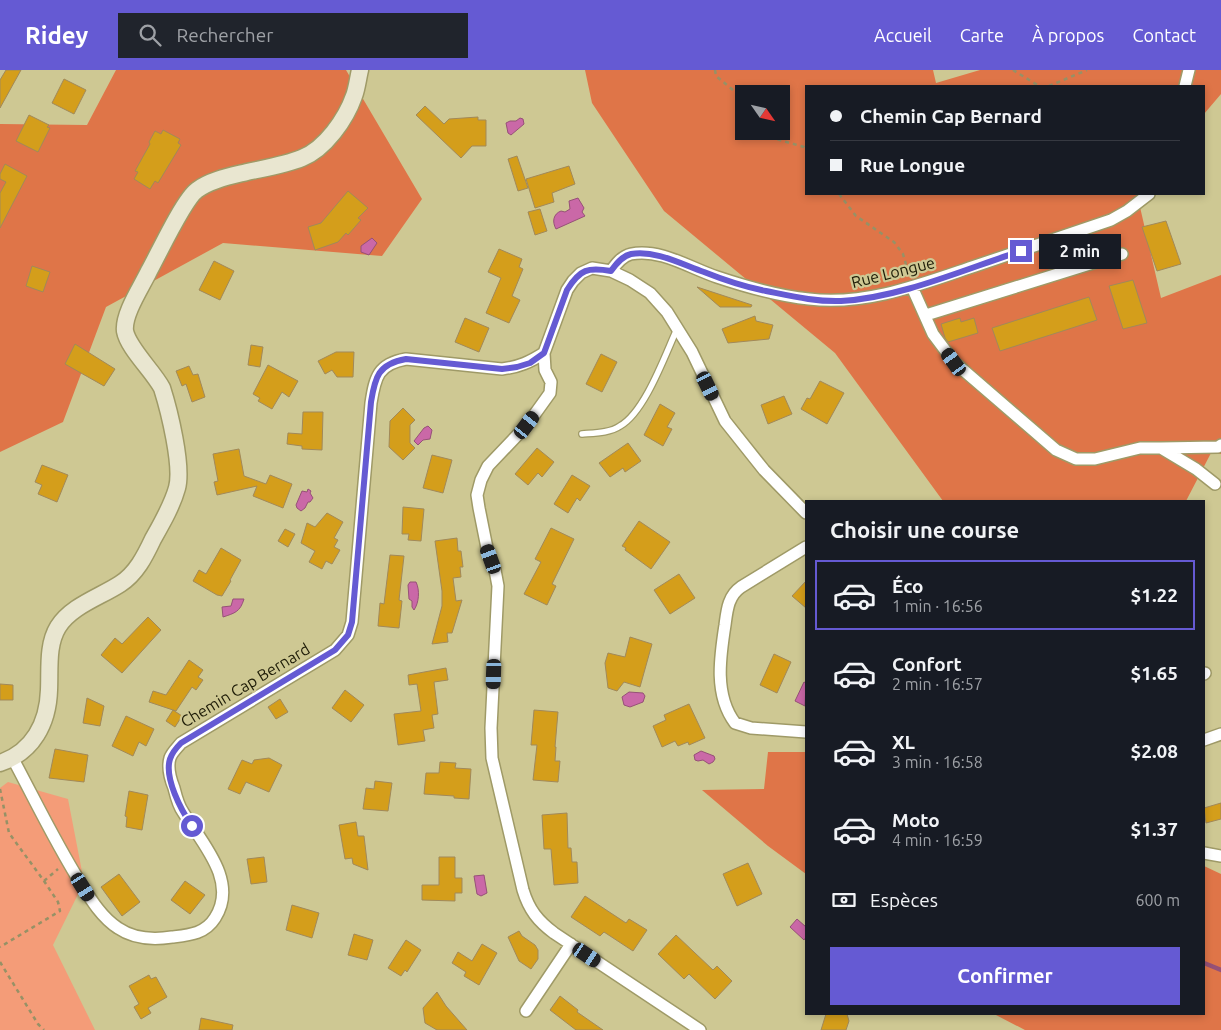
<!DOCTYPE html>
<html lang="fr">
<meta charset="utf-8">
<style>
body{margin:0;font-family:Ubuntu,sans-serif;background:#20242c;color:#f1f3f6;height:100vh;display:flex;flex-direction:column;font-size:19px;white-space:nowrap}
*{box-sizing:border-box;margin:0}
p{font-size:16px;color:#9ea1a6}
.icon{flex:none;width:28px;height:28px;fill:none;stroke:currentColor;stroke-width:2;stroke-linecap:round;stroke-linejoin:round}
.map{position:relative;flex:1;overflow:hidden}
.panel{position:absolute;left:805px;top:430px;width:400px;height:515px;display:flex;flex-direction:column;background:#171b24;border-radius:0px;box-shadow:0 2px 8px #0003}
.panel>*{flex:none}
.top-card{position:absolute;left:805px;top:15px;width:400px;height:110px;border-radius:0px;box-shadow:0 2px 8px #0003;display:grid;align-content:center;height:110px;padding:0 25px;background:#171b24}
.needle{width:32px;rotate:124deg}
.tools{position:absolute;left:735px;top:15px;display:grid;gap:10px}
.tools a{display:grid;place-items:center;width:55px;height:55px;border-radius:0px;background:#171b24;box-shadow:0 2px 8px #0003;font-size:25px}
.end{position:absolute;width:22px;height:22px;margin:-11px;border:6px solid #655ad3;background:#fff;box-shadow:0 0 0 2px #fff}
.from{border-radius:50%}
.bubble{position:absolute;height:35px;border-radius:0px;background:#171b24;box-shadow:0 2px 8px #0003;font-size:16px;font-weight:700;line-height:35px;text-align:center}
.car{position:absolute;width:15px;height:30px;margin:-15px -8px;border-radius:6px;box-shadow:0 0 4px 1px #0007;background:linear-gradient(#222 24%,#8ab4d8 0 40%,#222 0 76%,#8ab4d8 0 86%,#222 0)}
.top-card b{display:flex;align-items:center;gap:18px;height:48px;font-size:19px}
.top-card b+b{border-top:1px solid #363941}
.top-card i{width:12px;height:12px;background:#f1f3f6}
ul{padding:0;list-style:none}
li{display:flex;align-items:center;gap:15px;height:70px;margin:0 10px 8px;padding:0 15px;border:2px solid transparent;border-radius:0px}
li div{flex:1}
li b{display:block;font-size:19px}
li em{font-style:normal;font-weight:700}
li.current{border-color:#655ad3}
li>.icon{width:45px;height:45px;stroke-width:1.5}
h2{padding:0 25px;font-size:22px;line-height:60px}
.pay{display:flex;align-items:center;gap:12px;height:55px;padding:0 25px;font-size:19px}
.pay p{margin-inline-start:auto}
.button{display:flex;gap:10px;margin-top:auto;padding:10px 25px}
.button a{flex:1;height:58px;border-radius:0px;background:#655ad3;color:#fff;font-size:20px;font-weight:700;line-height:58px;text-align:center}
header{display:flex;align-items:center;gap:30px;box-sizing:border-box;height:70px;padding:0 25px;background:#655ad3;color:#fff}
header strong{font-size:24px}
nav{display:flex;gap:28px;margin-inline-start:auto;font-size:18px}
.search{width:350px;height:45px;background:#20242c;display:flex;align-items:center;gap:12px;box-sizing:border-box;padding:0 18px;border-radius:0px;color:#9ea1a6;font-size:19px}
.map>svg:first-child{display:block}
.green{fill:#f49c78}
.forest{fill:#df7548;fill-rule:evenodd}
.water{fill:#ca68a7;stroke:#965177}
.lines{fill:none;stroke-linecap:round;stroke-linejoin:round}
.stream{stroke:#965177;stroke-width:4.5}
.building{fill:#d49e1b;stroke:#a1895a}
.lane-casing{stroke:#9f9a67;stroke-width:8}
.street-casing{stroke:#9f9a67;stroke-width:14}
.secondary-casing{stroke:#9f9a67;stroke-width:19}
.path{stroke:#969166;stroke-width:2.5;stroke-dasharray:4 4;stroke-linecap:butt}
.lane{stroke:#fff;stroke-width:5.5}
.street{stroke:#fff;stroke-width:11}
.secondary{stroke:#e9e6d0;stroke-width:16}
.route{stroke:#655ad3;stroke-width:6}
.labels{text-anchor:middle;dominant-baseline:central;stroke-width:4.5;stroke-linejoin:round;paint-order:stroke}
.street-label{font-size:16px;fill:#1d1b06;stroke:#cec893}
</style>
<header>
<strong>Ridey</strong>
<div class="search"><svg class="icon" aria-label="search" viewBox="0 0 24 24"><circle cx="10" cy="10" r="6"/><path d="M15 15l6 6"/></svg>Rechercher</div>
<nav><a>Accueil</a><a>Carte</a><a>À propos</a><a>Contact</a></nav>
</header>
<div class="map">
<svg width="1221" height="960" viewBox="0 0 1221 960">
<rect width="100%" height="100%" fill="#cec893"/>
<path class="green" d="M8 712 68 729 84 812 53 875 95 960H0V718Z"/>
<path class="forest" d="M116 0H346L422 129 382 186 223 173 106 237 63 352 0 382V54L87 55Z
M585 0H933L936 13 980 0H1221V24L1204 44V16H806V124H1137L1161 228 1221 205V384L1211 383 1186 431H943L835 283 664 141 592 33ZM744 24H781V61H744Z
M768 682H806V804L768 776 702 720 764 719Z
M1204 796 1221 804V960H1025L994 944H1204Z"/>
<path class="water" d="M520 48 523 49 524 54 511 65 508 63 506 53 510 51H516Z
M578 128 584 138 582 142 585 146 556 159C552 152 553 144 561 141L565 142 570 139 569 131Z
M372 168 377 173 369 185 361 182V176Z
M428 356 432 360 430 369 423 370 418 375 414 371 424 358Z
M308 419 311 421 310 423 313 428 310 432H308L305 438 301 441 297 438 296 435 302 421 307 422Z
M410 512H416C420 520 419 533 414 540L412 537V531L409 529 408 515Z
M233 529H244C240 542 235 543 223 547L222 537 231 536Z
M804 612 806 613 805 636 795 631Z
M629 622 643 623 645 626 643 632 630 637 624 635 622 627Z
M701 681 714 686 715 689 713 692 709 694 703 690 698 691 695 690 694 685Z
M484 805 487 823 481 826 477 824 474 806Z
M797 849 806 857V867L804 870 790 857Z"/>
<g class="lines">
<path class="stream" d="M1204 893 1221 900"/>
</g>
<path class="building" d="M6 0H21L0 38V10Z
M64 9 86 20 74 44 52 33Z
M425 36 444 54 449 49 478 47V50H486V76H472L461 88 416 45Z
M29 45 49 55 47 57 50 58 38 82 16 71Z
M163 60 180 69 178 73 181 75 158 113 155 111 150 119 134 109 138 102 135 101 150 74 149 72 155 61 161 64Z
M517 86 528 118 518 121 508 89Z
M5 94 27 106 0 158V123L6 112 0 109V104Z
M569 96 575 114 552 123 554 132 535 138 526 109Z
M348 121 368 138 358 148 361 150 348 165 346 163 338 172 315 180 308 157 321 153Z
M540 139 547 161 535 165 528 142Z
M1166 151 1181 194 1157 201 1142 157Z
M499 179 522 189 519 197 523 199 512 226 520 230 509 253 486 243 501 208 488 202Z
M214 191 234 201 220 230 199 220Z
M32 196 50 202 43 222 26 216Z
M1133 210 1147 253 1123 259 1109 216Z
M697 217 752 235 751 237H720Z
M1089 227 1097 250 1000 281 992 258Z
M755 246 756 251 773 255 769 269 728 273 722 259Z
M465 248 489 258 479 282 455 272Z
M960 248 961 252 974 248 978 263 948 272 945 268 941 254Z
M75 274 115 299 104 316 65 294Z
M251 275 263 277 260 297 248 295Z
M336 282H354L353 307H337L332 300 325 304 318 291Z
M601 284 617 292 602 322 586 314Z
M268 295 298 311 289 327 282 322 272 339 258 331 260 328 253 324Z
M189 296 193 305 198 304 205 327 192 332 186 314 182 316 176 301Z
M820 311 844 323 827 354 801 339 807 328 810 329Z
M784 326 792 344 768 354 761 335Z
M660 334 675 343 667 357 672 359 663 376 644 365Z
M403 338 415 350 410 355V373L415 378 403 390 389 377 390 351Z
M303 342H323L322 380 302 379V376L287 374 288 363 302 364Z
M628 373 641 391 625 402 623 398 610 407 599 393Z
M537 378 554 392 542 407 538 403 528 415 515 404Z
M239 379 244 406 266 414 270 405 292 414 283 438 253 426 257 416 217 425 214 412 218 411 213 384Z
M432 385 452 390 443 423 423 418Z
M42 395 68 405 57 432 38 424 42 415 35 412Z
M572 405 590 416 580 431 577 428 568 443 554 434Z
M403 437 424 439 421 471 408 470 409 464H402Z
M327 443 343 452 334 468 338 470 334 477 340 480 332 494 326 491 322 499 309 492 315 481 301 473 307 453 315 457Z
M639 451 670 472 651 499 625 480 626 478 622 476Z
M551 458 574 469 552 514 556 516 547 535 524 524 541 492 535 489Z
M285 459 295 464 288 477 278 471Z
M457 468 458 481H461L463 497H460L461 507 453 508 456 531 462 530 452 563H447L448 572 432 574 442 536V521L435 471Z
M221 478 241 490 230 510 231 511 222 526 217 525 193 511 199 500 206 504Z
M390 485 404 486 399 530 402 531 399 558 378 556 380 533 384 534Z
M679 504 695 528 670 544 654 520Z
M806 511V538L792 526Z
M148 547 161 560 122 603 101 585 115 568 122 574Z
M630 567 652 574 640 617 624 612 617 621 608 618 605 593 608 583 625 587Z
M774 584 791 592 777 623 760 615Z
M189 590 203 600 198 607 203 610 196 620 192 617 176 641 149 632 153 621 166 625Z
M446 598 448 610 434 612 438 644 432 645 434 658 423 660 425 671 398 675 394 644 421 641 417 614 409 615 408 605Z
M0 614 13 615V630H0Z
M345 620 364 635 351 652 332 638Z
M87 628 104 636 100 656 83 653Z
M280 629 288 642 276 649 268 637Z
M689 634 705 668 689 675 688 672 678 676 675 671 662 677 653 656 666 650 664 645Z
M173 640 182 646 175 657 166 651Z
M534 640 558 642 555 677H556L555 691H560L558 712 533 710 537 675H531Z
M126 646 154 659 146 676 139 672 133 686 112 676Z
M55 679 88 685 84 712 49 708Z
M269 688 282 695 269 722 246 712 240 724 228 719 242 690 252 694 254 690Z
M440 692 456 693 455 698 471 699 469 729 454 728V726L424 724 426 703H439Z
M375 711 392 713 388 741 363 739 366 718 374 719Z
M129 721 148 725 142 760 126 757 127 747 125 746Z
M1221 733V749L1206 753 1204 738Z
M567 743 568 778H571L572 792H577L578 813 554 815 551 779H544L542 745Z
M356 752 358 766H364L368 800 353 794 352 788 345 789 339 755Z
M264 787 267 812 251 814 247 789Z
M439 787H455V808H462V823H455V831L422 830V815H439Z
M748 793 762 824 737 836 723 804Z
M119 804 140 832 122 846 101 817Z
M185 811 205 825 190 844 171 830Z
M585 826 626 853 629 849 647 860 633 881 604 862 600 866 571 847Z
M292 835 319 843 312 868 286 860Z
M519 861 522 866 535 875 538 880V889L531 899 519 891 508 867Z
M354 864 373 870 367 890 348 885Z
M676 865 713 900 717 896 732 911 715 929 689 904 684 909 658 884Z
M406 870 421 880 407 902 405 900 401 906 388 898Z
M482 874 497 883 479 915 464 906 466 902 452 893 458 882 472 891Z
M149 905 151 909 156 907 167 927 148 938 151 943 141 949 134 937 139 934 129 916Z
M437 922 446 936 467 960H437L425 953 423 938Z
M560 926 578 940 577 942 603 960H576L550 940Z
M826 944H847L849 951 846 960H821Z
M201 948 233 955 232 960H199Z"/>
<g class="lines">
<defs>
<path id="lane" d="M582 364C594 363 610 363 620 356 645 342 665 285 677 259"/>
<path id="street" d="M1185 16 1189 0
M611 201C616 194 622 186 631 184 660 178 690 198 717 207 747 217 778 226 809 229 868 236 924 213 978 195 1023 180 1067 165 1111 150L1127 141 1149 124
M912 217 933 264 954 292 1056 380 1076 389H1095L1140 378H1161L1196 399 1215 414
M926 245 1122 184
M1161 378 1218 377 1221 375
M806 477 741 517C728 526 727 540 725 555 720 587 714 625 735 653L751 658 806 662
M1204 604 1205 603
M1204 670 1221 664
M13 689C35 730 55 772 80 812 90 828 101 847 118 858 134 869 153 870 172 867 189 865 205 864 215 848 239 811 201 772 183 742 178 735 176 726 174 718 170 708 167 698 170 688 172 682 177 678 181 673L335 580 348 565 352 552 371 333C375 307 378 294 406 289L502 299C519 297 530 292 544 283
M1204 783 1221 786
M526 941 571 874
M700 960 554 863C538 851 529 840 523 820L492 688 491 658 498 516 495 500 487 478 479 438 477 425 481 410 488 396 527 355 550 323 551 312 545 300 544 283 567 220 573 211 581 203 592 198 611 201 630 210 650 223 667 242 692 282 725 351 764 400 806 443"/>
<path id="secondary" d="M0 693C33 682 48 653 49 620 50 599 47 575 58 557 71 536 100 527 120 514 136 504 145 486 153 469 162 453 172 436 177 418 183 396 169 340 162 318 153 301 128 278 125 261 123 244 142 216 149 201 158 185 184 129 197 120 210 110 231 106 247 102 265 98 285 95 302 88 325 79 346 49 354 26 357 18 358 8 360 0"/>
</defs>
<use href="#lane" class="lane-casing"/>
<use href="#street" class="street-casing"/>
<use href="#secondary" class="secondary-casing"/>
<path class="path" d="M715 0 716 6 744 29
M1013 0 1039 16
M1049 16 1087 0
M765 61 769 67 804 77 806 80
M839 124 856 146 894 172 903 184 909 205
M0 719 9 763 44 811 58 832 60 841 0 877
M44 811 58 799
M0 892 38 954 44 960"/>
<use href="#lane" class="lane"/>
<use href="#street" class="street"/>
<use href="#secondary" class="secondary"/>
</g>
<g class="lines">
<path class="route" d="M192 756C181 740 164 708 170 689 172 683 176 678 181 673L335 580 348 565 352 552 371 332C375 307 378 294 406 289L502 299 517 297 530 293 544 283 567 220C580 199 588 197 611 201 616 194 622 186 631 184 656 180 681 194 704 202 724 210 745 217 766 221 791 226 816 232 841 231 900 228 965 199 1021 181"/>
</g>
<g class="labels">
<g class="street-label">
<text transform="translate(893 202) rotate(-14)">Rue Longue</text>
<text transform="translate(245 615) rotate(-31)">Chemin Cap Bernard</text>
</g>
</g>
</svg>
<div class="tools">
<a><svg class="needle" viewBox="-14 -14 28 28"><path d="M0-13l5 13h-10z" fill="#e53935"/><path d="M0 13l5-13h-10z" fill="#9ea1a6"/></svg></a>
</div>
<i class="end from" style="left:192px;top:756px"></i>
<i class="end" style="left:1021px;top:181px"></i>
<div class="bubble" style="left:1039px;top:164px;width:82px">2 min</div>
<i class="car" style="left:954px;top:292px;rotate:324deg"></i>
<i class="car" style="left:708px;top:316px;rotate:154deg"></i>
<i class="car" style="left:527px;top:355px;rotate:37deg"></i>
<i class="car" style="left:491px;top:489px;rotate:340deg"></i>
<i class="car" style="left:494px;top:604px;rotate:182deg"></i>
<i class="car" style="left:83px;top:817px;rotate:148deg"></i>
<i class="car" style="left:587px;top:885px;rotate:124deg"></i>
<div class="top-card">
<b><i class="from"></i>Chemin Cap Bernard</b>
<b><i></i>Rue Longue</b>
</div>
<section class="panel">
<h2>Choisir une course</h2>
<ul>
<li class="current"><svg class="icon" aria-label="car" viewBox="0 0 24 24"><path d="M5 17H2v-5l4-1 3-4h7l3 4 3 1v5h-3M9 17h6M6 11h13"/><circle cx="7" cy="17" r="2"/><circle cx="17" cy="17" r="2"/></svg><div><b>Éco</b><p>1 min · 16:56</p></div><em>$1.22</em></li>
<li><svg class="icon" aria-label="car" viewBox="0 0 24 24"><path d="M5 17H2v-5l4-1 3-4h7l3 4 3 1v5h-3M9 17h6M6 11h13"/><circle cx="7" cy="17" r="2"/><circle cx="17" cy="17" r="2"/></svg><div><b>Confort</b><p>2 min · 16:57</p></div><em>$1.65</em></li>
<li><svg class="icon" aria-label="car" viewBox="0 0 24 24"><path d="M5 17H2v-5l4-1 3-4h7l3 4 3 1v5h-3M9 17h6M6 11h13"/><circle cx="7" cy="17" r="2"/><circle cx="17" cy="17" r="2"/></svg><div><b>XL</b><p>3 min · 16:58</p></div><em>$2.08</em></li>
<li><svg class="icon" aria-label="car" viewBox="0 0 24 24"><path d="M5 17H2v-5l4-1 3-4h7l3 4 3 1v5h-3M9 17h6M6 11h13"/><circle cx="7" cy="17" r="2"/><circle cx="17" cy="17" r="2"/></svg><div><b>Moto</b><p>4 min · 16:59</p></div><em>$1.37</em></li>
</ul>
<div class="pay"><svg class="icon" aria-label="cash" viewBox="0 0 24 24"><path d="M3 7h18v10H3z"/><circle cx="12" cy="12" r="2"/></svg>Espèces<p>600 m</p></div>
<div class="button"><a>Confirmer</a></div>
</section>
</div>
